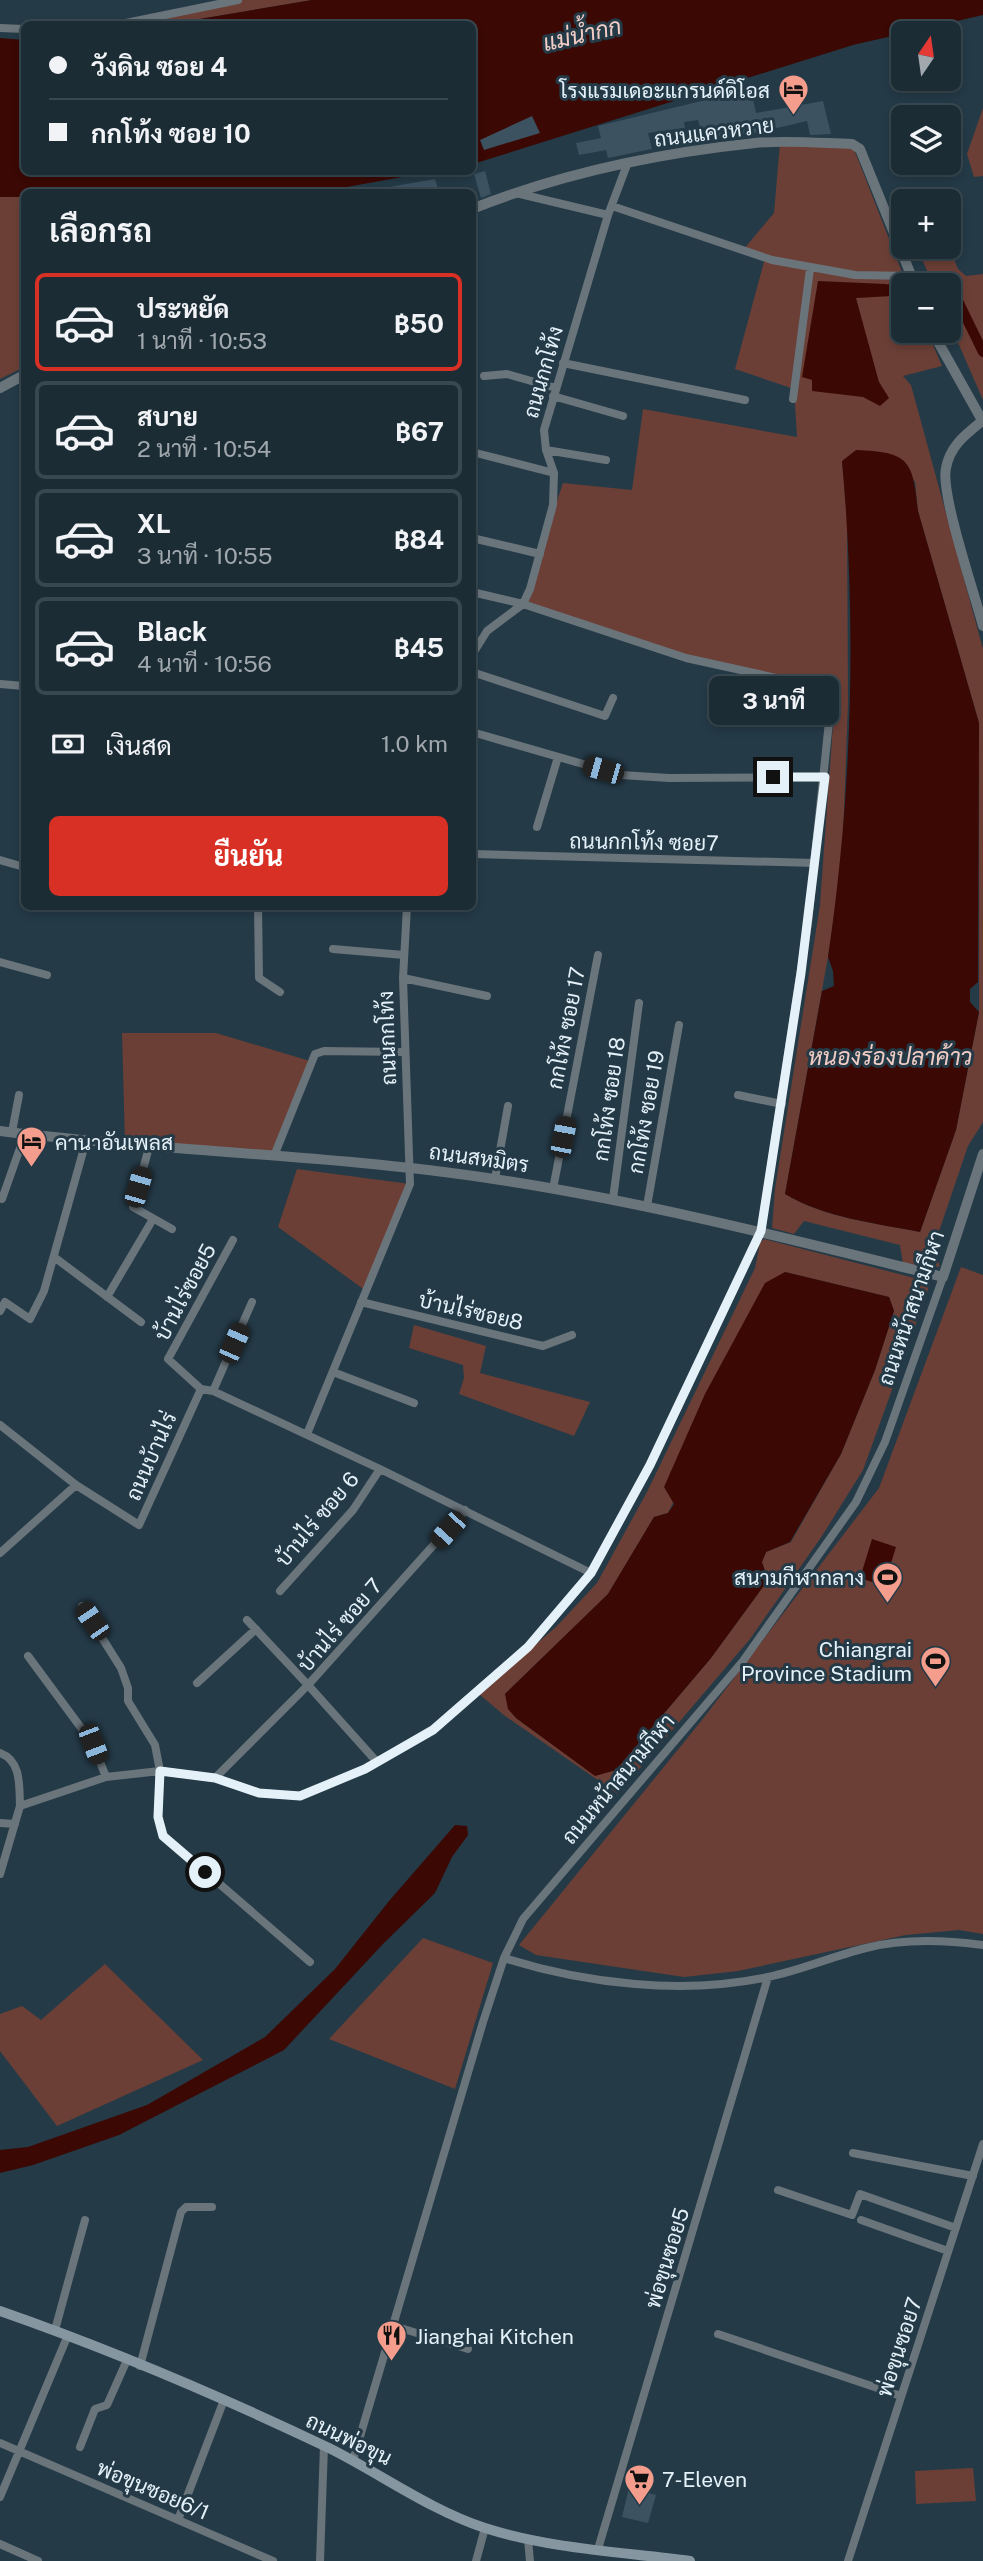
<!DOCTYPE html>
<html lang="th">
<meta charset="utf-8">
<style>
body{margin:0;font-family:"Public Sans",Sarabun,sans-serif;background:#24343d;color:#f1f3f6;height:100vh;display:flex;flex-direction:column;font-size:26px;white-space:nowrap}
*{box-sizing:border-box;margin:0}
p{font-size:23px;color:#a0a7ad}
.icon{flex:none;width:38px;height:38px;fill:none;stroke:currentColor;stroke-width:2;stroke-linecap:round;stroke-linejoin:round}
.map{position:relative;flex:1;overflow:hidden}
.drawer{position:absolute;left:21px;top:189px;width:455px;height:721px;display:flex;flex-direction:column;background:#1b2c35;border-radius:10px;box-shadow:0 4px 10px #0003,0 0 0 2px #394850}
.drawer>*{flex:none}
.hud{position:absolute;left:21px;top:21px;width:455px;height:154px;border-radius:10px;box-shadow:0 4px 10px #0003,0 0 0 2px #394850;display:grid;align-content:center;height:154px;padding:0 28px;background:#1b2c35}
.needle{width:46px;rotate:13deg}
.tools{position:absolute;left:891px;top:21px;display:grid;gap:14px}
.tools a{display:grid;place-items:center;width:70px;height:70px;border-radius:10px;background:#1b2c35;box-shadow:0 4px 10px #0003,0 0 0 2px #394850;font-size:35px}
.end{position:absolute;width:32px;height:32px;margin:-16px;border:9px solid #e4f1f9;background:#111;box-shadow:0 0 0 4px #111}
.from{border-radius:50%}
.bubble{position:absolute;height:49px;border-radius:10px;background:#1b2c35;box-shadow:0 4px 10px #0003,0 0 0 2px #394850;font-size:23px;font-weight:700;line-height:49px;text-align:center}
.car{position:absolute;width:21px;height:42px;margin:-21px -10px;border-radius:9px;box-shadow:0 0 5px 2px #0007;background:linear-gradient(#222 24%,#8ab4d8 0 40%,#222 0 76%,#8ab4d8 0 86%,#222 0)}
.hud b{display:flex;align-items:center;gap:24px;height:66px;font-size:26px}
.hud b+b{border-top:2px solid #394850}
.hud i{width:18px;height:18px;background:#f1f3f6}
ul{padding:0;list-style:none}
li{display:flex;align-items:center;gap:21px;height:98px;margin:0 14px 10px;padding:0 14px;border:4px solid #394850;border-radius:10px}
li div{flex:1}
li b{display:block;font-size:26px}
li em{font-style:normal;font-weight:700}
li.selected{border-color:#d93025}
li>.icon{width:63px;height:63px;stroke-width:1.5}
h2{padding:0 28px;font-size:32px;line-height:84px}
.pay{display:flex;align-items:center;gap:18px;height:77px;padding:0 28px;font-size:26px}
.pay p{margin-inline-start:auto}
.primary-button{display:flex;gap:14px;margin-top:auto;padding:14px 28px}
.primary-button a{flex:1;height:80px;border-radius:10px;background:#d93025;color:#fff;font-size:28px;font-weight:700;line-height:80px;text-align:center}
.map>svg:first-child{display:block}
.green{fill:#6b3f36;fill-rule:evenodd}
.water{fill:#3b0803}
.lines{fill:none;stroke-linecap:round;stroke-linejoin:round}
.canal{stroke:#3b0803;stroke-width:10}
.building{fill:#3c5260}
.minor{stroke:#6a747b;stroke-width:8}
.tertiary{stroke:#6a747b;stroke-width:10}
.secondary{stroke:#8596a0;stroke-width:10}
.route{stroke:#e4f1f9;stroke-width:9}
.labels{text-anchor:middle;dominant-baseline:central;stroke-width:6;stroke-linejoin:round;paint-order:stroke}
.poi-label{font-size:21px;fill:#e4f1f9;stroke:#243a47;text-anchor:end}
.street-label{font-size:21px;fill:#e4f1f9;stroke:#243a47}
.water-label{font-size:23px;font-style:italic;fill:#f2cdc5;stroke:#243a47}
</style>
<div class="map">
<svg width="983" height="2561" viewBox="0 0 983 2561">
<rect width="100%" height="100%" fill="#243a47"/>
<path class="green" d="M239 0H312L170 24H133Z
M983 108V176L974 177 967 154Z
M780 143 852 144 907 285H903V331H927L942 366 903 376 911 385 983 649V1122L968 1146 933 1249 940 1266C928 1271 916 1267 903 1264L900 1245 804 1221 794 1234 772 1228 775 1189 820 905 834 711 810 686 686 658 523 604 563 483 632 490 643 409 797 437 794 389 735 369 765 258 743 250 774 213ZM842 461 915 481 918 511 979 723V1012L956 1130 920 1232C875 1223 825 1218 785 1194L828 957 842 865 848 703 847 517Z
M0 197H24V367L0 379Z
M917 247H949L958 269 966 276 983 274V400L949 322 948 285H933Z
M122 1033H216L310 1061 274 1156 125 1144Z
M297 1169 410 1184 366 1291 278 1227Z
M764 1239 922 1280 929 1285 927 1293 863 1470 822 1536 750 1639 618 1794 505 1716 479 1694 557 1626 597 1583 647 1492 755 1268 760 1243ZM785 1272 889 1297 894 1311 875 1370 841 1454 791 1542 766 1552 762 1562 768 1580 711 1658 616 1770 595 1775 516 1718 505 1694 608 1594 654 1517 668 1513Z
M961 1267 983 1275V1934L959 1930 906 1935 738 1971 684 1977 536 1955 519 1945 702 1720 879 1488Z
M414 1325 486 1346 480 1373 590 1402 574 1436 459 1394 464 1378 463 1365 409 1348Z
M423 1938 493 1963 455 2089 329 2039Z
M105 1964 203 2060 57 2126 0 2051V2014L22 2006 41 2020Z
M973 2468 976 2501 916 2504 915 2471Z"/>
<path class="water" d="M312 0H983V15L853 45 473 164 472 24H170Z
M0 38 24 40V172H430L319 192H24V197H0Z
M818 281 886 284 892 296 856 298 879 382 889 398 880 406 863 397 812 391V380L802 377Z
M856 450C908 452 913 459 918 511L979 723 978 982 970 989V1002L979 1012 956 1130 920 1232C875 1223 826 1218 785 1194L822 991 834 986 833 971 828 957C852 795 857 625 842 461Z
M785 1272 889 1297 894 1311 875 1370 841 1454 790 1542 766 1552 762 1562 768 1580 711 1658 616 1770 595 1776 516 1718 508 1709 505 1694 608 1594 654 1517 668 1513 674 1504 664 1487 705 1394 765 1283Z
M872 1539 896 1547 884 1586 860 1578Z
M455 1825 467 1826 468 1835 452 1857 435 1893 383 1944 284 2050 119 2135 33 2165 0 2173V2150L28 2147 147 2105 265 2037 335 1969 389 1901Z"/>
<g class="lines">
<path class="canal" d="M889 289 903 290
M948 298 958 301 983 352"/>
</g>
<path class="building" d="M751 89 756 113 823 101 831 134 810 135 807 121 760 132 703 138 698 120 684 122 685 128 648 133 652 149 608 158 606 150 579 155 576 143 601 138 598 126Z
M532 116 540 133 484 150 480 140Z
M485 171 491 194 481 198 474 174Z
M435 179 439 192H379L378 189Z
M629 2488 656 2495 648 2523 622 2517Z"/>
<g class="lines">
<path class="minor" d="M121 24 238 0
M0 28 24 29
M516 193 608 215
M612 206 772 260 855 275 912 276
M563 363 745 400
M484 376 507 374 556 388
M553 396 623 416
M793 399 810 269
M546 450 606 460
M472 452 554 473
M472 538 540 554
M472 655 487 631 523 604 530 589 553 505 554 473 546 450 544 430 608 215 628 162
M472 672 605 716 613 698
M0 684 24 686
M472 732 621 775 669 778 825 777
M537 827 558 757
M472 854 815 863
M0 860 24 867
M258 906 259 978 280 992
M333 949 404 955
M0 962 47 975
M403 978 487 996
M738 1095 782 1104
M12 1132 19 1095
M149 1147 133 1207 172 1229
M274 1156 315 1054 324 1051 404 1052
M495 1179 508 1106
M553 1189 598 955
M2 1199 25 1134
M613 1199 639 1003
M647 1206 679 1025
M54 1257 141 1322
M107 1297 153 1219
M361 1302 543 1346 572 1335
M0 1311 5 1302 30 1319 44 1291 86 1141
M333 1372 414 1403
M201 1389 168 1359 233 1240
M213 1391 252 1302
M0 1425 76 1485 139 1525 201 1389 213 1391 380 1469 591 1573
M307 1434 410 1184 403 978 407 906
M0 1553 76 1485
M280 1591 353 1510 380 1469
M82 1606 121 1668 128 1688V1701L155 1745 160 1771 158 1817 164 1836 310 1962
M28 1656 93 1744 106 1777
M197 1683 256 1629
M0 1753C22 1761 19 1787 20 1806
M377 1762 308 1685 465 1510
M215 1778 308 1685 247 1620
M0 1823 15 1824
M0 1874 20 1806 106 1777 160 1771 215 1778 259 1793 300 1796 365 1769 433 1729 528 1647 591 1573 650 1465 761 1231 808 923 830 712C824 697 820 689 804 684L686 658 523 604 472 592
M504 1958C586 1984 683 1995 768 1977 802 1970 833 1956 866 1948 904 1938 945 1940 983 1945
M853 2153 973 2176
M778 2190 852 2215 860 2194 956 2228
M861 2220 948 2251
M391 2325 468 2349
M55 2330 85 2220
M718 2334 901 2396
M140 2366 181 2212 186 2207H212
M0 2443 273 2561
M80 2447 95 2409 107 2405 127 2360
M353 2460 483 2022 504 1958 523 1919 743 1661 856 1502 885 1442 943 1277
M0 2497 68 2335
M178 2520 224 2400
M528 2539 530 2561
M0 2544 38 2561
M598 2549 768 1977
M320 2561 324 2446
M476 2561 485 2528
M848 2561 983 2144"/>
<path class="tertiary" d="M472 209C562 173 659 153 755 143 786 140 820 143 852 144L860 149 915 285
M932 331 983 422
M0 388 24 375
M981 422C965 435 950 446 946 468 940 493 975 595 983 626
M0 1131C164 1152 330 1154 494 1179 646 1202 794 1240 943 1277L983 1154"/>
<path class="secondary" d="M0 2311C112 2350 222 2397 329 2448 381 2474 430 2510 485 2528 551 2549 623 2552 690 2561"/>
</g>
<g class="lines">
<path class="route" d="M205 1872 163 1836 158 1817 160 1771 215 1778 259 1793 300 1796 365 1769 433 1730 528 1647 591 1573 650 1465 761 1231 801 973 825 777H773"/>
</g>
<defs>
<symbol id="hotel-pin" viewBox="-11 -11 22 30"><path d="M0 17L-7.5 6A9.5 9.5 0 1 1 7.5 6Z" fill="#f49d8c" stroke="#243a47"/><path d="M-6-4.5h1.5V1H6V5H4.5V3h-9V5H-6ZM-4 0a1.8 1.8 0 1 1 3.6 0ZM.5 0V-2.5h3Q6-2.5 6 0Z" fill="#111"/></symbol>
<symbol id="stadium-pin" viewBox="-11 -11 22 30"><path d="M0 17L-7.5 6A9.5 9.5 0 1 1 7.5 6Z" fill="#f49d8c" stroke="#243a47"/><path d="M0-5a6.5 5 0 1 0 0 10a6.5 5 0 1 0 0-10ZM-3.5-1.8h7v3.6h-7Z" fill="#111"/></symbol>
<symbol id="restaurant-pin" viewBox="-11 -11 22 30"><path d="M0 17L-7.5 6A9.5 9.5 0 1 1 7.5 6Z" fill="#f49d8c" stroke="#243a47"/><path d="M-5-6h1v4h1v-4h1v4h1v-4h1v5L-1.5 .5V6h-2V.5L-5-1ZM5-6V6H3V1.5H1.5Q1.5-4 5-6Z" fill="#111"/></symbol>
<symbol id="supermarket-pin" viewBox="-11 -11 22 30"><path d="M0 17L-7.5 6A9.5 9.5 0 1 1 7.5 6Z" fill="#f49d8c" stroke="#243a47"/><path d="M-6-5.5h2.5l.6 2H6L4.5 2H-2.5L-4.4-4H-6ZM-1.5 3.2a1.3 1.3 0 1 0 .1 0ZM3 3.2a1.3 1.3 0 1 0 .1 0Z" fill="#111"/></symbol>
</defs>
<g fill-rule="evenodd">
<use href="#hotel-pin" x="776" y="72" width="35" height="47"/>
<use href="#hotel-pin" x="14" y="1124" width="35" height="47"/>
<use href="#stadium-pin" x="870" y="1560" width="35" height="47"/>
<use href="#stadium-pin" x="918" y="1644" width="35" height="47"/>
<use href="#restaurant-pin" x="374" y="2318" width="35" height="47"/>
<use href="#supermarket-pin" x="622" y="2462" width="35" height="47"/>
</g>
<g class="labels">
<g class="poi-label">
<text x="770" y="90">โรงแรมเดอะแกรนด์ดิโอส</text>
<text x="55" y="1142" text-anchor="start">คานาอันเพลส</text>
<text x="864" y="1577">สนามกีฬากลาง</text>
<text x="912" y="1649">Chiangrai<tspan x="912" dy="24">Province Stadium</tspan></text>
<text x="415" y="2336" text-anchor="start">Jianghai Kitchen</text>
<text x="662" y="2479" text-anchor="start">7-Eleven</text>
</g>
<g class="street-label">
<text transform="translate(714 132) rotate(-7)">ถนนแควหวาย</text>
<text transform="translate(543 372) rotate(-74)">ถนนกกโท้ง</text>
<text transform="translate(644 842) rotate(1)">ถนนกกโท้ง ซอย7</text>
<text transform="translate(566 1028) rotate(-79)">กกโท้ง ซอย 17</text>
<text transform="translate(387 1038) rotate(-92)">ถนนกกโท้ง</text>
<text transform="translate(609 1099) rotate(-82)">กกโท้ง ซอย 18</text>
<text transform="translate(646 1112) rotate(-80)">กกโท้ง ซอย 19</text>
<text transform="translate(479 1158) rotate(8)">ถนนสหมิตร</text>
<text transform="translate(185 1292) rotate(-62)">บ้านไร่ซอย5</text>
<text transform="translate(911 1308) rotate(-71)">ถนนหน้าสนามกีฬา</text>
<text transform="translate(471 1311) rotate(13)">บ้านไร่ซอย8</text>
<text transform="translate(151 1456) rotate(-66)">ถนนบ้านไร่</text>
<text transform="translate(317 1519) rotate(-50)">บ้านไร่ ซอย 6</text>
<text transform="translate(340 1625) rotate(-49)">บ้านไร่ ซอย 7</text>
<text transform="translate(618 1779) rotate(-50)">ถนนหน้าสนามกีฬา</text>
<text transform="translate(667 2258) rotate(-73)">พ่อขุนซอย5</text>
<text transform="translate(899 2347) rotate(-72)">พ่อขุนซอย7</text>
<text transform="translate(349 2439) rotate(26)">ถนนพ่อขุน</text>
<text transform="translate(153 2490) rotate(23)">พ่อขุนซอย6/1</text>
</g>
<g class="water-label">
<text transform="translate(582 34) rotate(-13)">แม่น้ำกก</text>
<text x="890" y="1056">หนองร่องปลาค้าว</text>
</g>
</g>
</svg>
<div class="tools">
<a><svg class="needle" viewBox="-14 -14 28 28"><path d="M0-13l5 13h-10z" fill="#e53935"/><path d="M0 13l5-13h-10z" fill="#a0a7ad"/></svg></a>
<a><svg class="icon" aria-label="layers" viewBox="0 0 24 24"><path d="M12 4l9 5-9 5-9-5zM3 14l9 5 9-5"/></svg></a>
<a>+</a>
<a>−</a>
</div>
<i class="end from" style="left:205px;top:1872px"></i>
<i class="end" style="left:773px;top:777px"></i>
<div class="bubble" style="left:709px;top:676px;width:130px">3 นาที</div>
<i class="car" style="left:603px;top:770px;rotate:286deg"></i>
<i class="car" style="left:563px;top:1137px;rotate:11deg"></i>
<i class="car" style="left:138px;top:1187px;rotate:16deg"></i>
<i class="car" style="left:234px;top:1343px;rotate:24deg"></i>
<i class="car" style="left:448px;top:1530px;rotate:222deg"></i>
<i class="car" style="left:92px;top:1621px;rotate:326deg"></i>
<i class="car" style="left:93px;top:1744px;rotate:159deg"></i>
<div class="hud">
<b><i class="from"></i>วังดิน ซอย 4</b>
<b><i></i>กกโท้ง ซอย 10</b>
</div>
<section class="drawer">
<h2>เลือกรถ</h2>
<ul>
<li class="selected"><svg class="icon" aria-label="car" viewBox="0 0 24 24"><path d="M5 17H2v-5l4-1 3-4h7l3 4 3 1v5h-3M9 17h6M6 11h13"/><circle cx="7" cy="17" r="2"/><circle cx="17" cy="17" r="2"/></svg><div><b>ประหยัด</b><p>1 นาที · 10:53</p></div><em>฿50</em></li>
<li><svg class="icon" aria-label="car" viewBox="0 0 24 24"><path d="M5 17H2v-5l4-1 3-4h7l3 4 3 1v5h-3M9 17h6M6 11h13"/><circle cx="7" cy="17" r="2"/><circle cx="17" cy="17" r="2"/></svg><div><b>สบาย</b><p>2 นาที · 10:54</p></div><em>฿67</em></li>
<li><svg class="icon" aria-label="car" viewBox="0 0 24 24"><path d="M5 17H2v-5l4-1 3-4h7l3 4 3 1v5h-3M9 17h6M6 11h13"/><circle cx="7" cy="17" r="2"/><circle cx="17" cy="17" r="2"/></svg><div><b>XL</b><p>3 นาที · 10:55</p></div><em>฿84</em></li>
<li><svg class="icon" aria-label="car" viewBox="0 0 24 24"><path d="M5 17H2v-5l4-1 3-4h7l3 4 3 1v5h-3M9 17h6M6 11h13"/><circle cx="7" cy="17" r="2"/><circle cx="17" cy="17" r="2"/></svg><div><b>Black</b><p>4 นาที · 10:56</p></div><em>฿45</em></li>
</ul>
<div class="pay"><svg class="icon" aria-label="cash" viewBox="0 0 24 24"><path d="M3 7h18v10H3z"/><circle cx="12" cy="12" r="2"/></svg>เงินสด<p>1.0 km</p></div>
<div class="primary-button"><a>ยืนยัน</a></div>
</section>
</div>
